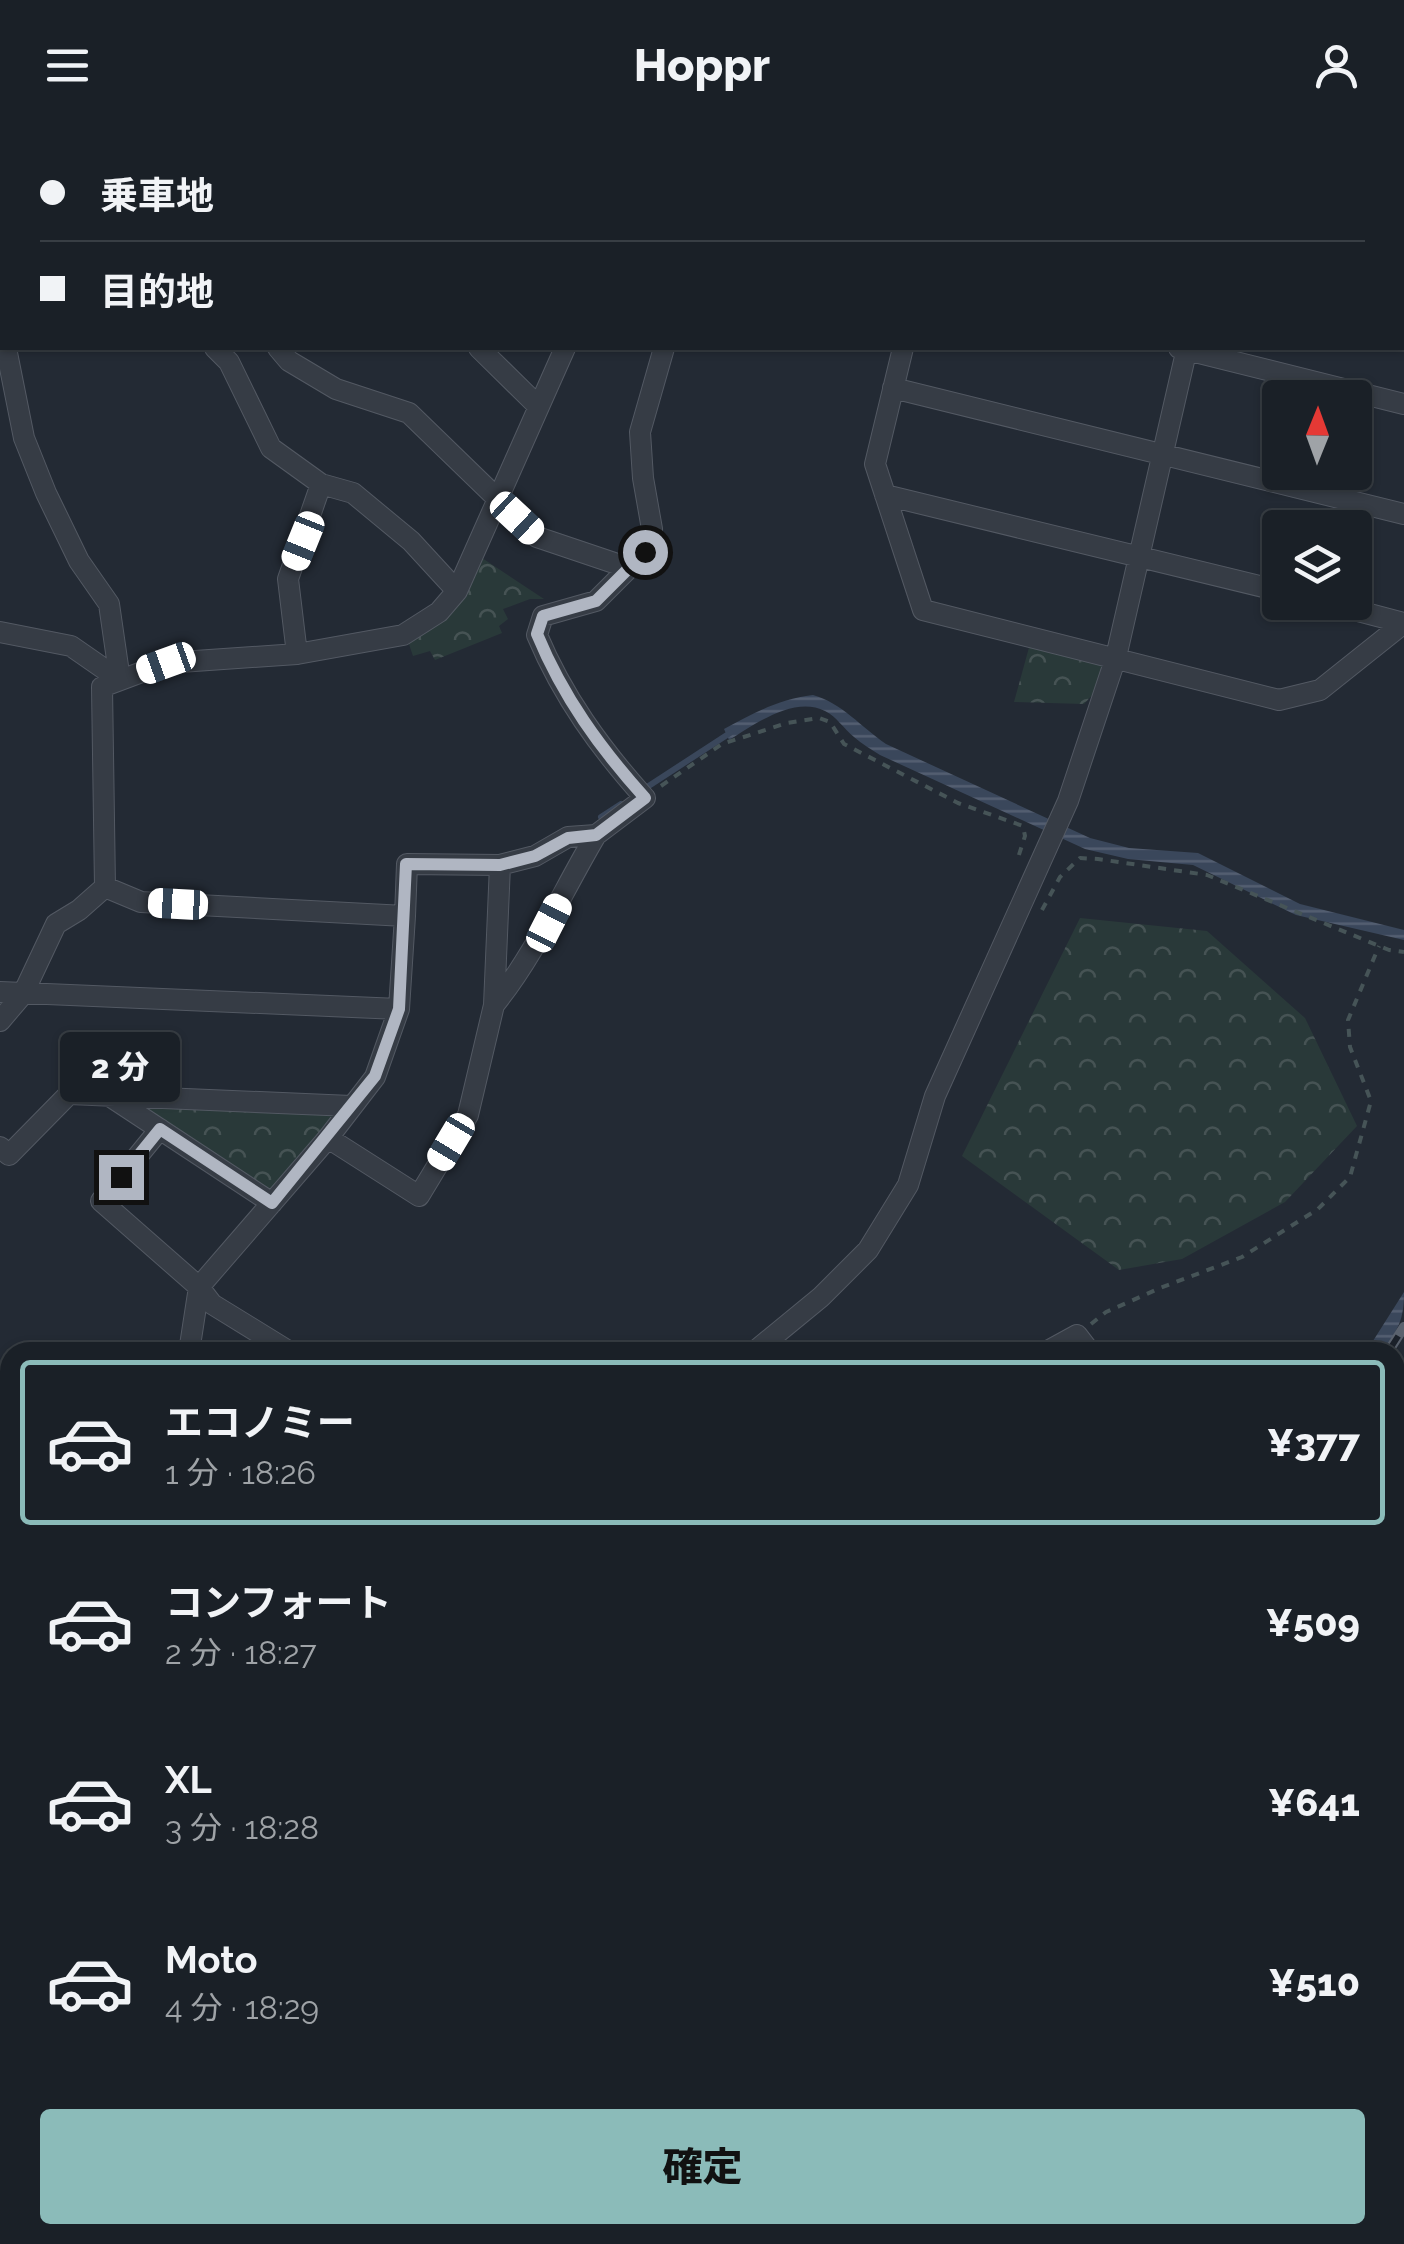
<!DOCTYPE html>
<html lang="ja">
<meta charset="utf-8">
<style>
body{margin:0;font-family:Raleway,"Noto Sans JP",sans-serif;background:#272d33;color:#f1f3f6;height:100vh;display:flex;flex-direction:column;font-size:38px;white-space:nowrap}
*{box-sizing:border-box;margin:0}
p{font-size:32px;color:#9fa3a7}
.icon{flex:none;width:55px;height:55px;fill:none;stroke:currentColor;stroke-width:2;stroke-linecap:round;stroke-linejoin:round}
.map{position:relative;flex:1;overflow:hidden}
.side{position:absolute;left:0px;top:1212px;width:1405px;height:902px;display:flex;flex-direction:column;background:#1a2027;border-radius:30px 30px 0 0;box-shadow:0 2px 8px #0004,0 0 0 2px #383e44}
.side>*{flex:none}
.banner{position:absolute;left:0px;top:0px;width:1405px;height:220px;box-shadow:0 2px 8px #0004,0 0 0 2px #383e44;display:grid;align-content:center;height:220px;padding:0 40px;background:#1a2027}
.needle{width:65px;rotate:1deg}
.fabs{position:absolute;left:1262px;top:250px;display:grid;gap:20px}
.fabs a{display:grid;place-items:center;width:110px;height:110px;border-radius:10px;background:#1a2027;box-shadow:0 2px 8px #0004,0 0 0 2px #383e44;font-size:50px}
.end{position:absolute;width:45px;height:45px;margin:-22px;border:12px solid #b0b6c2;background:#111;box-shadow:0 0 0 5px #111}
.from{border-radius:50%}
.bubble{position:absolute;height:70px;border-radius:10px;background:#1a2027;box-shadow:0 2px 8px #0004,0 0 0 2px #383e44;font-size:32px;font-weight:800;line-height:70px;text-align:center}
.car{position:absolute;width:30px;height:60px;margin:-30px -15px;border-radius:12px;box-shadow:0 0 8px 2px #0007;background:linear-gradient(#fff 24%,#345 0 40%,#fff 0 76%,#345 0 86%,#fff 0)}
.banner b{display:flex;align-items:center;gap:35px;height:95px;font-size:38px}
.banner b+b{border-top:2px solid #383e44}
.banner i{width:25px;height:25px;background:#f1f3f6}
ul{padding:18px 0 0;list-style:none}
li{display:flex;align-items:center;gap:30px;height:165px;margin:0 20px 15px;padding:0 20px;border:5px solid transparent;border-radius:10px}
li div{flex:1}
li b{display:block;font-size:38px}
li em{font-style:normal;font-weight:800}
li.current{border-color:#8bbbb9}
li>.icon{width:90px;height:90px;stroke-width:1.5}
.primary-button{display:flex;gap:20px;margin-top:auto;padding:20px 40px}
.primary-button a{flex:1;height:115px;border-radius:10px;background:#8bbbb9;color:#111;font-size:40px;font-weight:800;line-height:115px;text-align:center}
header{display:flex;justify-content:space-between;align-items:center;height:130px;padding:0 40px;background:#1a2027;font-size:45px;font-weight:800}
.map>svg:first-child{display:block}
.forest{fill:url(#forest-crowns)}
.water{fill:url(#water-rules)}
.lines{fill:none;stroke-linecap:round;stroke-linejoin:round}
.stream{stroke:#3a475b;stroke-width:6}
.minor-casing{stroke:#535963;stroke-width:22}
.tertiary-casing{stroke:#535963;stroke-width:25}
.path{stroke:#465457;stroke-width:4;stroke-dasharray:8 8;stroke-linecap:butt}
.minor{stroke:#363c45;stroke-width:20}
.tertiary{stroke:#363c45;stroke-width:22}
.rail-casing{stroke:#5a626e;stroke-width:10}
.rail{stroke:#1b212a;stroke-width:6;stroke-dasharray:19;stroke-linecap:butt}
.route{stroke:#b0b6c2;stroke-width:12}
</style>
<header><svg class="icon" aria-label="menu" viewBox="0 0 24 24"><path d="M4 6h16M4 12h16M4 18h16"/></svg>Hoppr<svg class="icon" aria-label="person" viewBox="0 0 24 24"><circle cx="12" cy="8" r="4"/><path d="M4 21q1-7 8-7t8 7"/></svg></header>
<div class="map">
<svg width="1404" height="2114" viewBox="0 0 1404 2114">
<defs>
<pattern id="forest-crowns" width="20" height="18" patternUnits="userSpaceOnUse" patternTransform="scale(2.5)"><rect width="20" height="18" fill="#293939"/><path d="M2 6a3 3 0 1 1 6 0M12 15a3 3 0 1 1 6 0" fill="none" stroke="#465354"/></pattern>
<pattern id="water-rules" width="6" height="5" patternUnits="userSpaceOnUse" patternTransform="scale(2.5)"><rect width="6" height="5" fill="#3a475b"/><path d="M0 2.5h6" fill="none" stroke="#545f71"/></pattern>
</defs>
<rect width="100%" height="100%" fill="#232a34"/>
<path class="forest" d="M479 426 544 469H530L503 479 508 489 499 496 502 503 435 530 430 521 413 526 408 511Z
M1030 514 1109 531 1096 561 1084 574 1014 572Z
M1080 788 1207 801 1305 888 1357 996 1285 1072 1182 1129 1119 1140 962 1026Z
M120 970 344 979 272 1066Z"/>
<path class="water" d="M813 565C842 573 861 597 886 614L1090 708 1129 718 1198 723 1300 774 1404 800V810L1296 785 1193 735 1128 729 1085 719 880 625C871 619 862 614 854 607 844 599 836 586 825 581 794 565 754 595 729 610L724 599C754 583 779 569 813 565Z
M1404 1162C1404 1191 1398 1198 1383 1222H1366Z"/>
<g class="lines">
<path class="stream" d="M644 659 730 603
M601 687 621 674"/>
<defs>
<path id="minor" d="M42 0 43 2
M410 0 413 2
M1190 0 1201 2
M1301 0 1303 2
M471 2 472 0
M568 2 569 0
M684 2V0
M958 2V0
M1236 2 1237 0
M1352 2 1358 0
M1402 100 1404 99
M1402 136 1404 137
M1402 160H1404
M215 218 229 232 271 318 321 354 353 363 411 411 457 461
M278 218 289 231 336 259 409 283 537 407 629 438
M479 218 538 276
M903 218 875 334 923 480 1279 570 1320 560 1404 493
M1179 218 1404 274
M7 223 24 308 46 363 79 431 109 474 120 550
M893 258 1404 384
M885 365 1280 461
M1324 472 1404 493
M0 502 71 516 120 550
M297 524 288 449 321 354
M105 757 141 772 405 786 399 879 375 947 328 1008 199 1157 189 1222
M405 786 407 734 500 735 535 726 568 707 596 705 645 668C600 618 563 567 537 505L543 486 596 471 645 422 652 399 643 348 640 302 664 218
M0 862 399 879
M494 875C536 823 562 762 596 705
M0 891 23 864 56 794 79 780 105 757 102 557 166 533 297 524 403 505 439 482 457 461 565 218
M111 967 272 1073
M160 999 101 1071 199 1157 212 1174 290 1222
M328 1008 419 1066 468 985 494 875 500 735
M0 1017 9 1025 69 964 351 976
M754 1222 821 1167 868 1120 908 1055 935 966 1068 671 1116 527 1187 218
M1046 1222 1077 1205 1090 1222
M1400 1343 1404 1346
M1395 1467 1404 1472
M0 1478 10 1470
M1395 1583 1404 1589
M1395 1703 1404 1709
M1395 1772 1404 1758
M1395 1824 1404 1830
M1395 1942 1404 1948
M0 1999 10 1994
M1395 2066 1404 2073
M0 2072 10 2066
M332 2105 333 2114
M604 2105 615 2114
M709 2105 724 2114
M1273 2105 1283 2114
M744 2114 750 2105
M918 2114 925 2105
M1204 2114 1207 2105"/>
<path id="tertiary" d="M0 1359 10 1369
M450 2105 456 2114"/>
</defs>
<use href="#minor" class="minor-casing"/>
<use href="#tertiary" class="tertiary-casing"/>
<path class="path" d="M661 656 722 614 787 593 819 588 830 592 844 614 958 673 1023 696 1025 706 1017 731
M1042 780 1060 747 1080 728 1098 729 1207 745 1389 820 1404 822
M1091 1194 1106 1182 1160 1158 1242 1127 1318 1079 1350 1047 1371 971 1350 917 1348 890 1379 816"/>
<use href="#minor" class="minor"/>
<use href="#tertiary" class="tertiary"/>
<defs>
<path id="rail" d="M1388 1222 1404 1197
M833 2114 838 2105"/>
</defs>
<use href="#rail" class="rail-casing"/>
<use href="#rail" class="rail"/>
</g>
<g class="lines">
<path class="route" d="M121 1047 160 999 272 1073 375 946 399 879 406 734 500 735 535 726 568 708 596 705 645 668C600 618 563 567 537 504L543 486 596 471 645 422"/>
</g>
</svg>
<div class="fabs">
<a><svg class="needle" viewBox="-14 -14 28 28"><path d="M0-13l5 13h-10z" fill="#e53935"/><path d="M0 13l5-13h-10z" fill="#9fa3a7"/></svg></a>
<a><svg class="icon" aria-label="layers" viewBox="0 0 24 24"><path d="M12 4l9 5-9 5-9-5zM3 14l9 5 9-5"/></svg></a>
</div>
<i class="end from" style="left:645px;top:422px"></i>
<i class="end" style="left:121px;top:1047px"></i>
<div class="bubble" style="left:60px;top:902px;width:120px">2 分</div>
<i class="car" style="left:517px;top:388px;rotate:133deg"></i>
<i class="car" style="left:303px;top:411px;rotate:202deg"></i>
<i class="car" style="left:166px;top:533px;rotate:250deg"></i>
<i class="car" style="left:178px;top:774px;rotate:273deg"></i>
<i class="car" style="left:549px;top:793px;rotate:27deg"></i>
<i class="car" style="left:451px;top:1012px;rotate:211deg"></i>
<div class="banner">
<b><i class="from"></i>乗車地</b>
<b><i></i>目的地</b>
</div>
<section class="side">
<ul>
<li class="current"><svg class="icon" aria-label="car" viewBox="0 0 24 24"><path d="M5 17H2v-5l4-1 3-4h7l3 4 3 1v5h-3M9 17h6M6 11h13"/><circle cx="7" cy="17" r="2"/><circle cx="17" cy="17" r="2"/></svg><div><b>エコノミー</b><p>1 分 · 18:26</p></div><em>¥377</em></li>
<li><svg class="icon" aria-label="car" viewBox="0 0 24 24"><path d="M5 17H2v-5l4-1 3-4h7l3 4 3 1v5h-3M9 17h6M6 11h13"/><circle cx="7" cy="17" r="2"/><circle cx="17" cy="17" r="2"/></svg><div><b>コンフォート</b><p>2 分 · 18:27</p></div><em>¥509</em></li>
<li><svg class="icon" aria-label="car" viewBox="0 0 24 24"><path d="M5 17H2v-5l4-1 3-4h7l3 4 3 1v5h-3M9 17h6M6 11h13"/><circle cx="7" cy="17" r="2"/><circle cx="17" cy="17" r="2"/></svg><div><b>XL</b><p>3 分 · 18:28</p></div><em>¥641</em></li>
<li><svg class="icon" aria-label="car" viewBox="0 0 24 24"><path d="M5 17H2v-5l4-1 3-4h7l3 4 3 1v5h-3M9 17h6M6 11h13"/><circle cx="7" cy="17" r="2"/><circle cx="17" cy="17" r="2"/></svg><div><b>Moto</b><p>4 分 · 18:29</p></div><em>¥510</em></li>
</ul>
<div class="primary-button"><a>確定</a></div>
</section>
</div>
